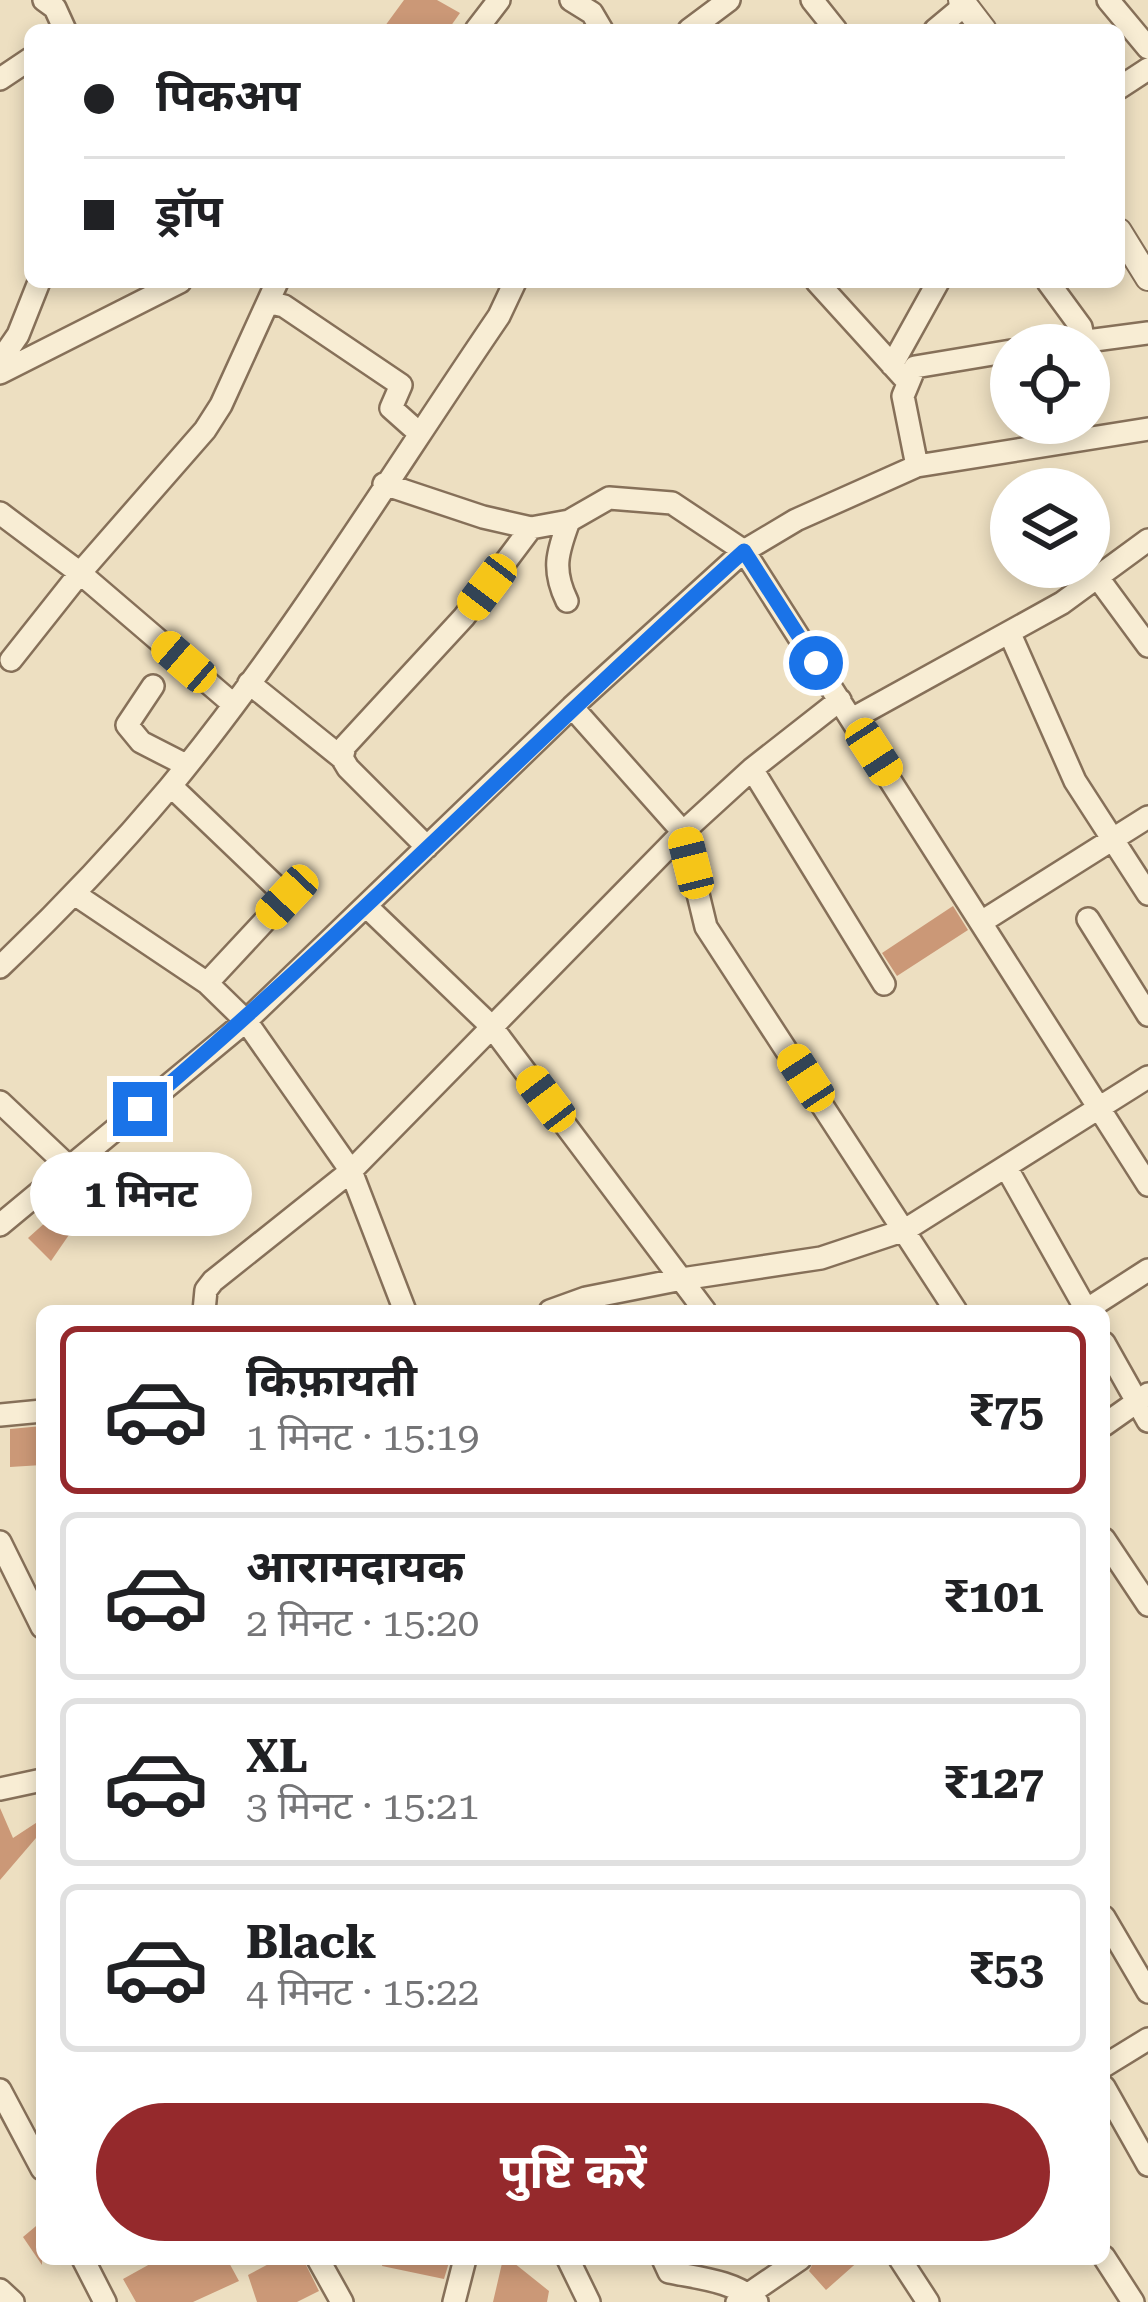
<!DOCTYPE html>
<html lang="hi">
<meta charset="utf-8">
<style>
body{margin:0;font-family:"Roboto Serif","Noto Sans Devanagari",serif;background:#f2f2f2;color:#202124;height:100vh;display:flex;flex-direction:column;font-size:45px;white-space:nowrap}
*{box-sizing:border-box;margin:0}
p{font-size:39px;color:#757577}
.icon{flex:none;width:66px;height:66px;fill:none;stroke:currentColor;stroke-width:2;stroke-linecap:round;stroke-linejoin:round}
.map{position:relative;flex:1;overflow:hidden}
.panel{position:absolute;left:36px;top:1305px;width:1074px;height:960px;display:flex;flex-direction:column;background:#fff;border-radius:18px;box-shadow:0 6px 18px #0003}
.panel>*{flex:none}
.banner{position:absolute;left:24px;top:24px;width:1101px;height:264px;border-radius:18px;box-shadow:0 6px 18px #0003;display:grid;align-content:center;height:264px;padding:0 60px;background:#fff}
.controls{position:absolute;left:990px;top:324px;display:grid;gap:24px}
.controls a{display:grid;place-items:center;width:120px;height:120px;border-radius:50%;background:#fff;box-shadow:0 6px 18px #0003;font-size:60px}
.end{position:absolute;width:54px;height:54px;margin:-27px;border:15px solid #1a73e8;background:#fff;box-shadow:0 0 0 6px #fff}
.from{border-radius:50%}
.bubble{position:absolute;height:84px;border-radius:42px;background:#fff;box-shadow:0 6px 18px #0003;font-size:39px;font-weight:700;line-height:84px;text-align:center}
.car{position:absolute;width:36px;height:72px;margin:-36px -18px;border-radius:15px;box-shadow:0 0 9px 3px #0007;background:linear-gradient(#f5c518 24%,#345 0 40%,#f5c518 0 76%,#345 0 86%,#f5c518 0)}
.banner b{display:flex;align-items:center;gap:42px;height:114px;font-size:45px}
.banner b+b{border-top:3px solid #e0e0e0}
.banner i{width:30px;height:30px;background:#202124}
ul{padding:21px 0 0;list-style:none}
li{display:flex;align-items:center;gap:36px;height:168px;margin:0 24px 18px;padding:0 36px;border:6px solid #e0e0e0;border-radius:18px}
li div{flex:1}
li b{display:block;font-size:45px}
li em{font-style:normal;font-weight:700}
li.on{border-color:#95292c}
li>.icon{width:108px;height:108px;stroke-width:1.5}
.cta{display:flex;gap:24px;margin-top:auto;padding:24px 60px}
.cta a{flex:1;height:138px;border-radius:72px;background:#95292c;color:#fff;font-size:48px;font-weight:700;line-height:138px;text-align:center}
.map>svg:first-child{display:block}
.building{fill:#cb9877}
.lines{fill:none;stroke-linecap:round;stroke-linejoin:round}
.minor-casing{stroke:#867059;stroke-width:26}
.tertiary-casing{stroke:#867059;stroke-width:28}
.minor{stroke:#f8edd4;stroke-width:21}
.tertiary{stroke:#f8edd4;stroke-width:24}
.route{stroke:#1a73e8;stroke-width:15}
</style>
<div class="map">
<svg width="1148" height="2302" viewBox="0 0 1148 2302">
<rect width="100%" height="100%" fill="#eddfc1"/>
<path class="building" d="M404 0H437L460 13 448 30H382Z
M953 906 968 930 897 976 882 953Z
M75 1196 84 1213 51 1261 28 1238Z
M42 1426V1465L10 1467V1429Z
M0 1808 13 1838 42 1819V1831L0 1880Z
M42 2221V2265L23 2237Z
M159 2259H227L239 2281 193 2302H136L123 2279Z
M278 2259H303L319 2291 297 2302H257L248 2275Z
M383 2259H450L444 2279 382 2266Z
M503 2259H509L549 2291 547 2302H493Z
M815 2259H861L826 2290 809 2271Z"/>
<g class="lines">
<defs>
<path id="minor" d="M44 0 55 8 65 30
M571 0 592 13 602 30
M812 0 836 30
M1108 0 1148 48
M476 30 499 0
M689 30 729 0
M935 30 965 5
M0 79 30 59
M1119 88 1148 69
M817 282 906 380
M1048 282 1081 327 1084 342
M268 302 284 306 401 385 391 408 419 433
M1057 345 1148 333
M0 361 18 335 39 282
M892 365 938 282
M0 373 180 282
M917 466 903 396 915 367 1011 351
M384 484 483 517 531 528 569 521 609 498 672 503 744 551 1148 1185
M0 513 80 573 233 704
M1098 578 1148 646
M567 601C552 570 557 553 569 521
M1010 634 1075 781 1148 894
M11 660 80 573 205 430 221 405 277 282
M249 683 342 758
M153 686 127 725 141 742 186 765
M572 707 683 832 706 927 956 1311
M852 719 1062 603 1148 540
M752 769 884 984
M171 786 287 897 207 983
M427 847 348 768 342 758 345 746 464 617 531 528
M76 895 207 983 246 1021 351 1171 405 1311
M366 906 491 1026 705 1311
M1088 919 1148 1015
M983 921 1148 817
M0 967C60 910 116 851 169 788 291 640 391 474 499 316L515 282
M0 1102 70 1168
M1006 1167 1087 1311
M0 1225 246 1021 572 707 744 551 796 520 917 466 1148 429
M1086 1310 1148 1270
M204 1311 206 1290 213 1281 351 1171 683 832 752 769 840 700
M550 1311 586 1298 682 1279 821 1258 905 1230 1148 1077
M1104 1343 1148 1421
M0 1415 42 1411
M1104 1425 1148 1394
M1104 1539 1148 1605
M0 1542 42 1627
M0 1789 42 1780
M1104 1917 1148 1992
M1104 2066 1148 2039
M1104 2087 1148 2165
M0 2090 42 2169
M1104 2257 1133 2302
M83 2259 105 2302
M318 2259 342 2302
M568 2259 589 2302
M663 2259 669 2272C698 2278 735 2281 757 2302
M900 2259 928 2302
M0 2290 13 2302
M454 2302 465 2259
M737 2302 800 2259"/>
<path id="tertiary" d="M961 0 984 30
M1119 231 1148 278"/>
</defs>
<use href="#minor" class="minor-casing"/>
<use href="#tertiary" class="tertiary-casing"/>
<use href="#minor" class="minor"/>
<use href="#tertiary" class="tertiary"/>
</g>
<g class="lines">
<path class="route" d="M140 1109C349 932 540 734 744 551L816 663"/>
</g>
</svg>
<div class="controls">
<a><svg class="icon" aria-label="locate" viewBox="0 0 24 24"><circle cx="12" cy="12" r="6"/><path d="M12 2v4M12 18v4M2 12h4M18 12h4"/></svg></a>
<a><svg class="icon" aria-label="layers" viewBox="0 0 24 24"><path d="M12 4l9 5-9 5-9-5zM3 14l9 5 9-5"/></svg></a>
</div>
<i class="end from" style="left:816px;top:663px"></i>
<i class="end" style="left:140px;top:1109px"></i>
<div class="bubble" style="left:30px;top:1152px;width:222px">1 मिनट</div>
<i class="car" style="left:487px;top:587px;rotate:217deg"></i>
<i class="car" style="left:184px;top:662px;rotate:311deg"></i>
<i class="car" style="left:874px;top:752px;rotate:147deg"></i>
<i class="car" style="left:691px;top:863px;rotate:346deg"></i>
<i class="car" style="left:287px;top:897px;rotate:223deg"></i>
<i class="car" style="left:806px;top:1078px;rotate:327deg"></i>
<i class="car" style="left:546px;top:1099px;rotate:323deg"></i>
<div class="banner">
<b><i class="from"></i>पिकअप</b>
<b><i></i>ड्रॉप</b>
</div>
<section class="panel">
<ul>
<li class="on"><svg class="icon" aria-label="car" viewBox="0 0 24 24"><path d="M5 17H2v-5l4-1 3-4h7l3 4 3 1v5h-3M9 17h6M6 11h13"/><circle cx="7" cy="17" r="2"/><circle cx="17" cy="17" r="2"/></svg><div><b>किफ़ायती</b><p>1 मिनट · 15:19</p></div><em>₹75</em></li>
<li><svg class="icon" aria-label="car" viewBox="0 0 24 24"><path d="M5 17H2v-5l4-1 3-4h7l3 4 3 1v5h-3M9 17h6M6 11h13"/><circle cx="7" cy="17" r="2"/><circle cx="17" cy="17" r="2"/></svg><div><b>आरामदायक</b><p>2 मिनट · 15:20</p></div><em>₹101</em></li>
<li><svg class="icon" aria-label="car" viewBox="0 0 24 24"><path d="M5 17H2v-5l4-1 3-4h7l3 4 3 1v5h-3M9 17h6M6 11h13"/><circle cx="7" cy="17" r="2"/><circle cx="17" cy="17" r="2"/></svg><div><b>XL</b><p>3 मिनट · 15:21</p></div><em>₹127</em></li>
<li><svg class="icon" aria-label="car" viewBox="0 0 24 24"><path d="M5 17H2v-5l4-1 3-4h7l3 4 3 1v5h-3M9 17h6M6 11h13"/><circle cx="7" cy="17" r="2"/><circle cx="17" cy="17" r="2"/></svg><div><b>Black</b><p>4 मिनट · 15:22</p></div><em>₹53</em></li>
</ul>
<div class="cta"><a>पुष्टि करें</a></div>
</section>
</div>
